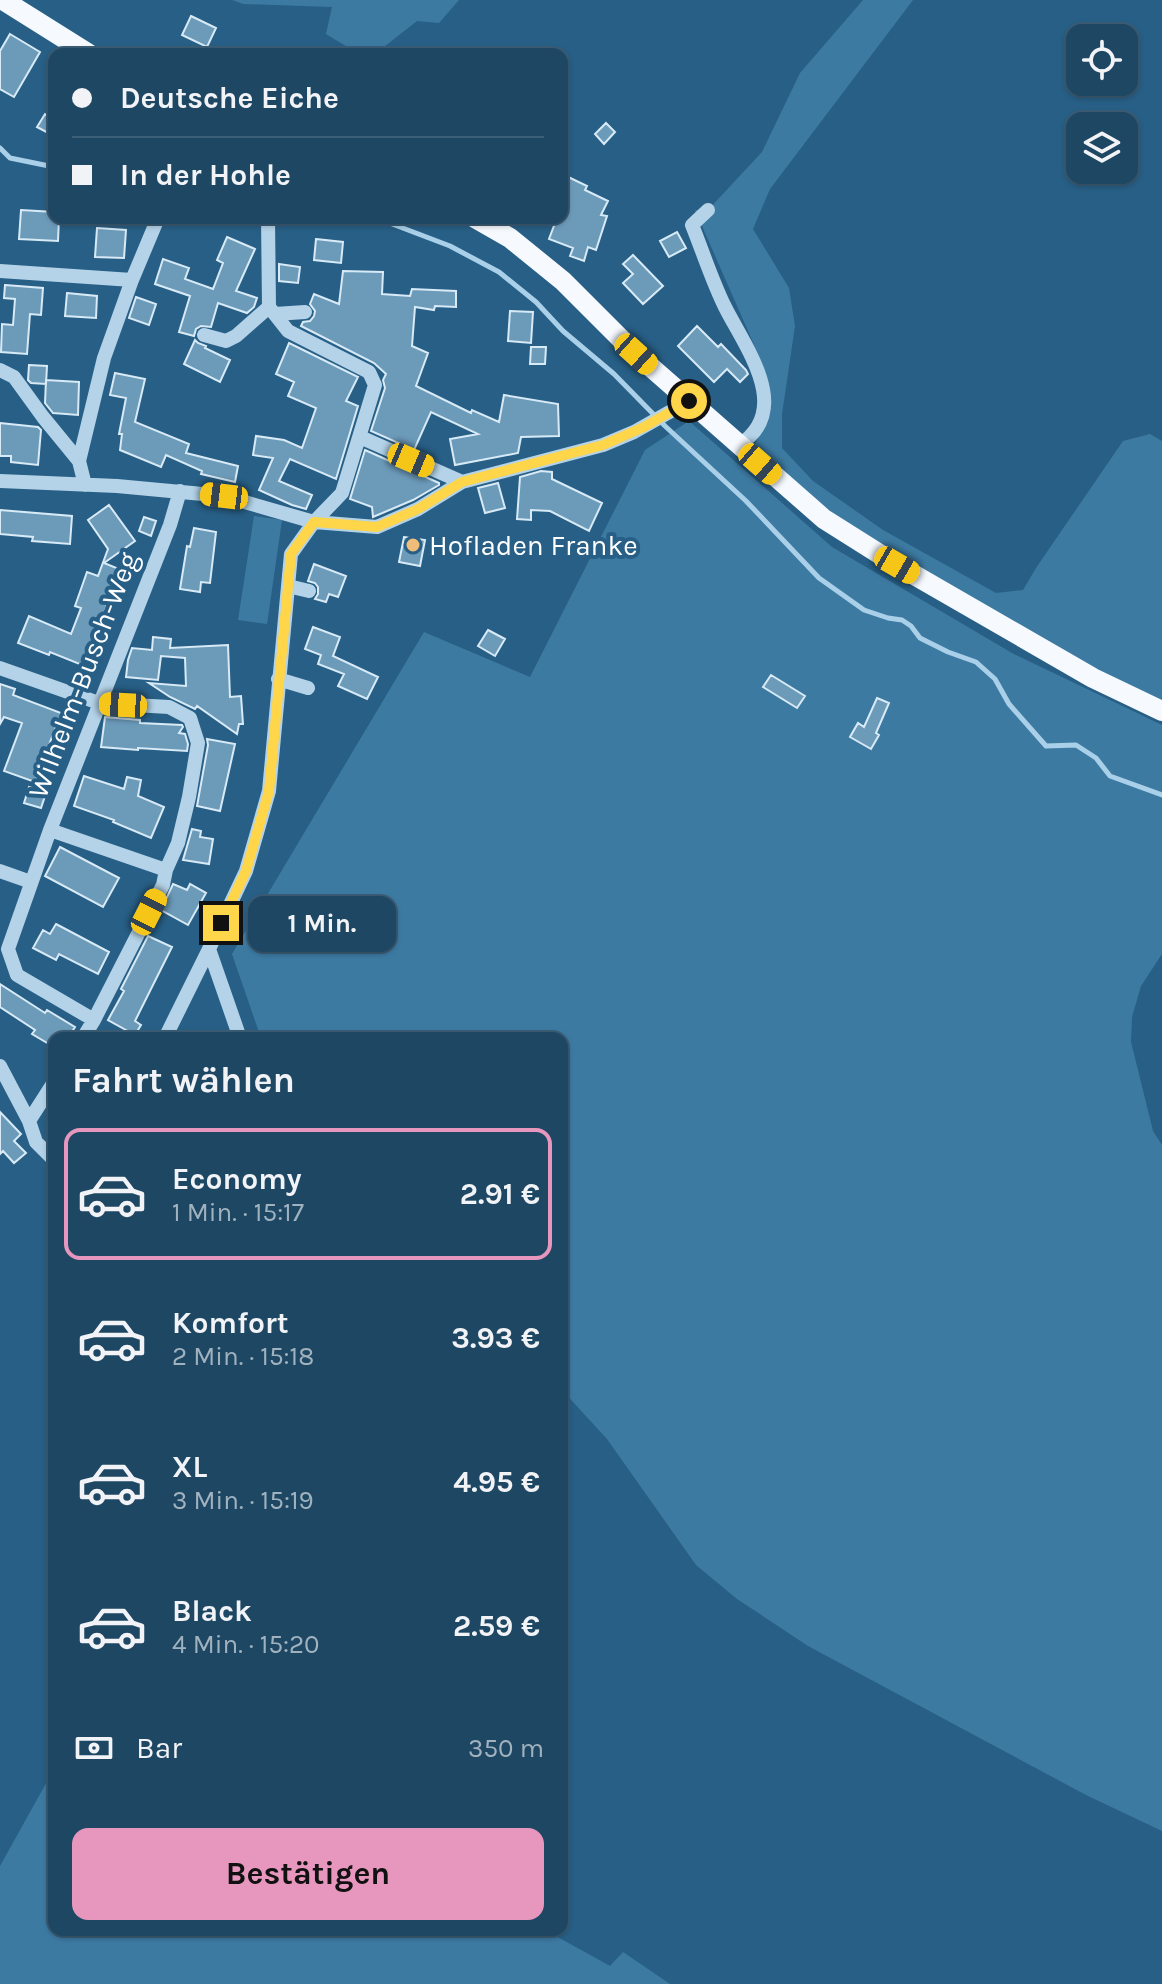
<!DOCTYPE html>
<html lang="de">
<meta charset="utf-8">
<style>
body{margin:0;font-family:Karla,sans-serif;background:#264e6a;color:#f1f3f6;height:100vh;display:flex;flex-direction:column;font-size:30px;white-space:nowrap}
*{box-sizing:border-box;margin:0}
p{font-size:26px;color:#a1b2bf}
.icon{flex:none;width:44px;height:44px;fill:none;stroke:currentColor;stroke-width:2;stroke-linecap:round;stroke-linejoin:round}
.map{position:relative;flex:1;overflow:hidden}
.panel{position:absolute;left:48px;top:1032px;width:520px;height:904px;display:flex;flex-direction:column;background:#1e4764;border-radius:16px;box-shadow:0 2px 6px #0004,0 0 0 2px #3c5f78}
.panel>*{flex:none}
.hud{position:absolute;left:48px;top:48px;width:520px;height:176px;border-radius:16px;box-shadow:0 2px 6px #0004,0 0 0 2px #3c5f78;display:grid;align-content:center;height:176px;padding:0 24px;background:#1e4764}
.controls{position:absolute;left:1066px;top:24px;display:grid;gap:16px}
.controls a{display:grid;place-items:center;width:72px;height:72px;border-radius:16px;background:#1e4764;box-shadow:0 2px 6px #0004,0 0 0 2px #3c5f78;font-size:40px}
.end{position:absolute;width:36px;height:36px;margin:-18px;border:10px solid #ffd54a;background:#111;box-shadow:0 0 0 4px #111}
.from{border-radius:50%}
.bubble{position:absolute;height:56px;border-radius:16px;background:#1e4764;box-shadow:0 2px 6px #0004,0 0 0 2px #3c5f78;font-size:26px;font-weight:700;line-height:56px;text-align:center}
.car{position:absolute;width:24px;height:48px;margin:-24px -12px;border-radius:10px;box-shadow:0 0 6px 2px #0007;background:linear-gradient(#f5c518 24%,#345 0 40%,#f5c518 0 76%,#345 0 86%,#f5c518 0)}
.hud b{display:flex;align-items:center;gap:28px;height:76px;font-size:30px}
.hud b+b{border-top:2px solid #3c5f78}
.hud i{width:20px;height:20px;background:#f1f3f6}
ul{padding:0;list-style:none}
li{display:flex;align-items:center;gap:24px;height:132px;margin:0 16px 12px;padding:0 8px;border:4px solid transparent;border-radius:16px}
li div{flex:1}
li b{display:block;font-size:30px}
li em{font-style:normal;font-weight:700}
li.selected{border-color:#e797bd}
li>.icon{width:72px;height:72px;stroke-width:1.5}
h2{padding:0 24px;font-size:36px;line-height:96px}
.pay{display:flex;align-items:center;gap:20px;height:88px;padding:0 24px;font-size:30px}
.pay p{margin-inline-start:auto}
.button{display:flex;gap:16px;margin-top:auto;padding:16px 24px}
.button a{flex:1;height:92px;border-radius:16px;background:#e797bd;color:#111;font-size:32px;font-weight:700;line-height:92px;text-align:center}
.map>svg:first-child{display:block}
.green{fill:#3d7aa2}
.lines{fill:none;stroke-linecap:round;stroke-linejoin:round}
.stream{stroke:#a9d0e8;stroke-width:5}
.building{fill:#6c9bba;stroke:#d7eaf6;stroke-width:2}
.minor{stroke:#b4d3e8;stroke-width:14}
.major{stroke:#f6fafe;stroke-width:20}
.route{stroke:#ffd54a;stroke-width:10}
.poi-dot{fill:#efbc7a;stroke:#285f86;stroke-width:3}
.labels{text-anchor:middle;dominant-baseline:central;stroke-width:8;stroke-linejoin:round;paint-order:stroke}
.poi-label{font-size:28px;fill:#fff;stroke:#285f86;text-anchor:start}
.street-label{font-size:28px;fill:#fff;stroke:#285f86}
</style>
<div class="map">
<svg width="1162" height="1984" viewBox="0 0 1162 1984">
<rect width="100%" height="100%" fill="#285f86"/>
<path class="green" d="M232 0H459L439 23 417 21 375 54H359L326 34 332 7 243 4Z
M863 0H913L770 189 753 229 789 288 795 326 782 414V448L813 481 883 530 996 593 1023 590 1036 568 1123 441 1150 434 1162 441V702L1072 656 845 523 753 448 771 411 759 356 695 210H708L762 152 800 73Z
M689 421 832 547 1012 653 1162 725V954L1141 986 1132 1017 1131 1042 1153 1131 1162 1145V1831L1086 1795 808 1646 737 1599 696 1565 607 1439 562 1390V1038H261L232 954 424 632 530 677 645 450Z
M254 516 282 520 267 624 238 620Z
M54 1769V1930H545L610 1966 623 1952 670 1984H0V1866Z"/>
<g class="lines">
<path class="stream" d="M0 148 10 158 54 167
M324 218 348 223 387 222 450 246 499 272 536 302 563 331 614 374 665 426 746 501 819 578 864 610 888 618 902 620 911 626 920 638 948 652 976 662 995 679 1009 704 1046 746 1076 745 1096 758 1110 776 1162 795"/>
</g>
<path class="building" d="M191 16 216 28 207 47 182 35Z
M10 34 40 52 14 97 0 89V51Z
M45 114 54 119V136L37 127Z
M606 123 615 132 604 144 595 134Z
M562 174 587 186 585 190 608 201 601 215 607 216 596 250 588 247 584 261 570 256 573 248 549 239 557 218H562Z
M21 210 54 212V218H59L58 241 19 239Z
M97 228 126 230 124 258 95 257Z
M677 232 686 248 669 257 660 241Z
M227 237 255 249 236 291 257 298 254 307 247 313 218 303 211 327 201 326 196 329 194 336 179 332 190 296 155 284 163 259 189 268 185 279 213 289 223 263 217 260Z
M316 239 343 242 341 263 314 260Z
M633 255 663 286 643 304 623 283 633 274 623 264Z
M279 264 300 267 298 283 279 281Z
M343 271 383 272 382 294 410 296 412 289 456 291V307L435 306 434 310 415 307 412 346 428 353 416 386 471 413 472 410 499 422 504 395 558 404 559 436 521 437 518 453 455 465 450 439 478 434 431 412 414 450 371 431 385 388 383 380 386 374 374 363 301 326 303 322 310 321 314 316 315 311 310 304 314 294 339 304Z
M5 285 43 288 41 315 30 314 27 354 1 352 2 324 13 325 15 299 4 298Z
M67 293 97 296 96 318 65 316Z
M136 297 156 304 149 325 129 318Z
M510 311 533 312 531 343 508 341Z
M697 326 718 347 721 344 746 370 748 374 740 382 727 369 714 382 678 346Z
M195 340 198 343 206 346 205 348 230 360 220 382 184 364Z
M289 343 358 377 346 401 358 406 336 479 290 459 279 481 312 495 306 509 292 505 259 490 273 458 253 455 256 436 284 440 302 448 316 408 288 396 294 382 276 374Z
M531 347H546L545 364H530Z
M29 365 47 366 46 384 31 383 28 380Z
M115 373 145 379 135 422 189 444 186 453 238 466 235 482 201 474 202 471 166 455 161 467 120 450 122 434H119L126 398 110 395Z
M46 380 79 382 78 415 53 413 45 403Z
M0 423 38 427 41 430 38 465 11 462V456H0Z
M365 450 439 483V485L413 500 373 517 372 507 350 499Z
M541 471 552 472V479L602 503 589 531 550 511 531 510V520L517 519 520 477Z
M498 483 505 508 485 513 478 488Z
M109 505 135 541 104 563 119 569 98 631 106 634 92 669 50 652 49 655 18 643 29 616 71 634 81 608 75 606 87 572 98 576 108 549 88 520Z
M0 510 72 516 70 544 32 541 33 537 0 534Z
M144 517 156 521 151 536 139 531Z
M194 528 216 532 210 583 201 582 200 592 180 589 187 546 190 547Z
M404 537 425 540 420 566 399 562Z
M314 564 346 576 338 597 329 594 326 602 315 599 318 594V587L315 583 308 581Z
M313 627 340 637 333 656 378 677 367 699 338 686 344 674 318 664 321 655 305 649Z
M488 630 505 639 495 656 478 646Z
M153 637 171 639 170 648 228 645 230 697 241 696 243 724H239L237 734 197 706 195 709 170 697 149 683 186 686 185 658 161 656 158 680 126 677 128 660 132 648 152 650Z
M771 675 805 696 797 708 763 687Z
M0 684 15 689 13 695 61 713 35 782 4 771 22 723 4 717 0 724Z
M877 698 889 703 876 733 879 735 871 749 850 737 858 723 864 727Z
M105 717 140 720V723L182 725 183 727 179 733 185 734 188 744 187 751 138 748V750L101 747Z
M207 739 235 744 220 811 197 806 208 745Z
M84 776 124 789 127 777 141 780 138 796 164 807 151 838 113 822 114 820 74 806Z
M29 787 46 793 41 808 24 803Z
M192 829 201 831 200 837 213 839 209 864 183 860Z
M60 847 119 878 103 907 45 876Z
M173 884 187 890 190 884 206 893 188 925 161 910Z
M56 924 109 952 98 974 59 954 56 960 33 948 43 930 50 934Z
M148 936 172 947 135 1021 141 1025 135 1035 108 1020 124 991 121 989Z
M0 984 45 1013 47 1010 75 1027 68 1038H54V1047L32 1034 35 1030 0 1007Z
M0 1112 21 1134 14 1141 26 1153 14 1163 3 1151 0 1154Z"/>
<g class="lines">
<path class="minor" d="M708 210 692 225C703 252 712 281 725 307 745 347 794 410 739 445
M0 271 132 280
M275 314 305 312
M204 335 226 341 236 336 269 307
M0 370 14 377 43 417 79 461 85 485
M360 437 462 482
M79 461 104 358 132 280 158 218
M0 481 117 486 224 496 314 522 377 527 418 509 462 482 603 445 634 432 689 401
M288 586 309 591
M0 668 99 703 169 707 190 718 198 743 189 797 178 843 166 870 163 885 94 1020 83 1038
M278 679 308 688
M50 830 166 870
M0 871 31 882
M209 949 246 871 269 791 291 554 314 522 342 493 375 385 369 372 288 331 269 307 268 218
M94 1020 17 975 8 949 50 830 170 525 180 491
M165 1038 209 949 240 1038
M0 1066 29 1121 36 1142 54 1160
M29 1121 54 1082"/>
<path class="major" d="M3 0 89 54
M475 218 510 238 563 281 636 354 824 519 897 565 1093 678 1162 711"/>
</g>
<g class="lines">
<path class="route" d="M221 923 246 871 269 791 291 554 314 522 377 527 418 509 462 482 603 445 644 427 689 401"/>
</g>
<circle class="poi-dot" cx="413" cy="545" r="8"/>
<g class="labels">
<g class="poi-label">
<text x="429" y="545">Hofladen Franke</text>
</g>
<g class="street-label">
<text transform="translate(83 675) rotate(-69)">Wilhelm-Busch-Weg</text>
</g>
</g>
</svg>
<div class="controls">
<a><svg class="icon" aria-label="locate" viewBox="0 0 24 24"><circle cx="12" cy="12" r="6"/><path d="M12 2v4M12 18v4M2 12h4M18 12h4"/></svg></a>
<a><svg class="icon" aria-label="layers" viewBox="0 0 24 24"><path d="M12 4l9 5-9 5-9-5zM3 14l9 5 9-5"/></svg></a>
</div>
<i class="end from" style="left:689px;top:401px"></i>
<i class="end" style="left:221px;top:923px"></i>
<div class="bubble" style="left:248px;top:896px;width:148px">1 Min.</div>
<i class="car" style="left:636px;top:354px;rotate:132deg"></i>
<i class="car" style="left:411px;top:460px;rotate:113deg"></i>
<i class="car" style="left:760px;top:464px;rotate:131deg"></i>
<i class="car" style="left:224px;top:496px;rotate:277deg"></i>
<i class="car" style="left:897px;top:565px;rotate:120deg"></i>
<i class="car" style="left:123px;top:705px;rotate:273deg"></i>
<i class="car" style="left:149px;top:912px;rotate:27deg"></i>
<div class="hud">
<b><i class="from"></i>Deutsche Eiche</b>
<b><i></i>In der Hohle</b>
</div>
<section class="panel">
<h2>Fahrt wählen</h2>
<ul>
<li class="selected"><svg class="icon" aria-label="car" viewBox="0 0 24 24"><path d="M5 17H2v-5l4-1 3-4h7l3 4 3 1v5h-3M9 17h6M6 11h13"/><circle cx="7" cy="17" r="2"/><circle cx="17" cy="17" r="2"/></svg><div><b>Economy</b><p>1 Min. · 15:17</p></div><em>2.91 €</em></li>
<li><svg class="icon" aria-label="car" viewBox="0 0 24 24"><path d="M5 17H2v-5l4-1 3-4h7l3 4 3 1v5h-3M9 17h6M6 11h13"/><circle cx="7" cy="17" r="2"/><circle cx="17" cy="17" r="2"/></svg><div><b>Komfort</b><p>2 Min. · 15:18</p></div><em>3.93 €</em></li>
<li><svg class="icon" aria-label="car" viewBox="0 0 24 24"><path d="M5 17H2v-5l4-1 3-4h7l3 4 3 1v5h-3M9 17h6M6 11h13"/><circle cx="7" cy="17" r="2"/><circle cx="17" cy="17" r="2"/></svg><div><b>XL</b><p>3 Min. · 15:19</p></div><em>4.95 €</em></li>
<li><svg class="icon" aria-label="car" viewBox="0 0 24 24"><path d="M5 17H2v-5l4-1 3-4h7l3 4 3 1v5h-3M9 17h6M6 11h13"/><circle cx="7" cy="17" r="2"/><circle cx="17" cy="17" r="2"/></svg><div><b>Black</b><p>4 Min. · 15:20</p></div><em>2.59 €</em></li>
</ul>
<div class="pay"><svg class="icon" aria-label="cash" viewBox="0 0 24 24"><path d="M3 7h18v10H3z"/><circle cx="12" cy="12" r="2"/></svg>Bar<p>350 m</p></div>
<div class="button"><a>Bestätigen</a></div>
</section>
</div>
